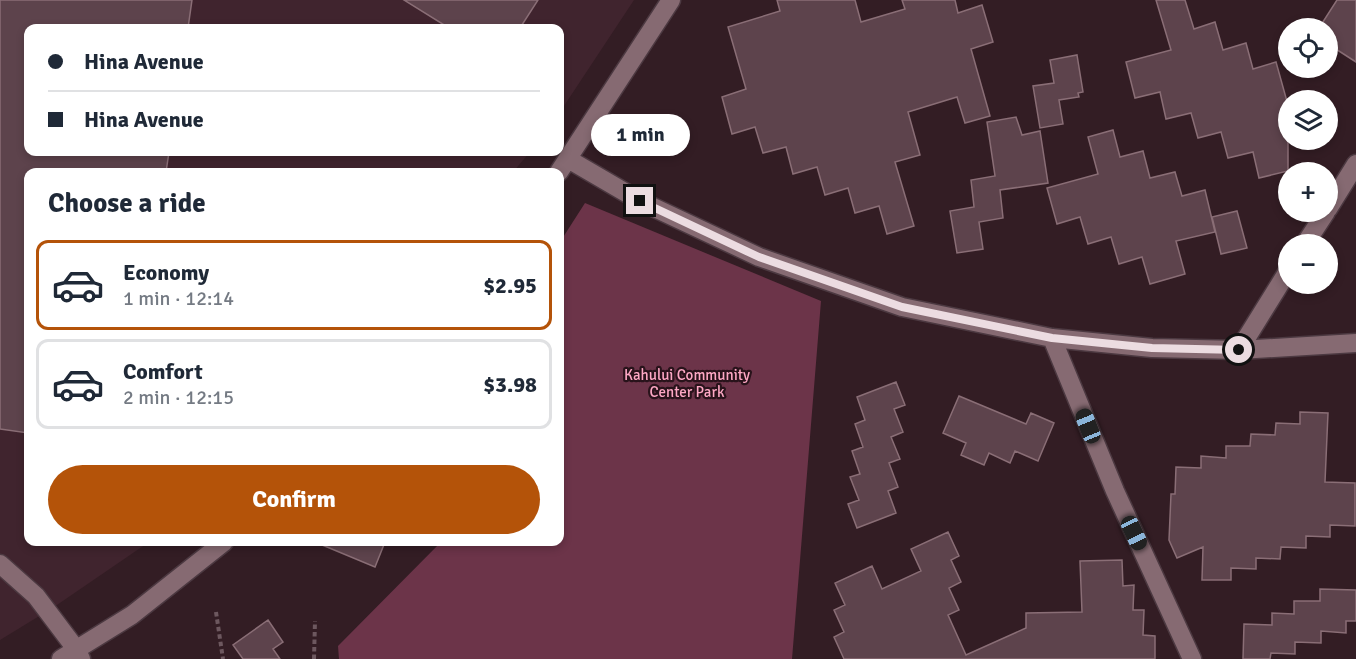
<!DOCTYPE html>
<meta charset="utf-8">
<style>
body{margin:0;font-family:Signika,sans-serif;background:#f6f6f7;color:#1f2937;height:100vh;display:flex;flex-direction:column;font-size:22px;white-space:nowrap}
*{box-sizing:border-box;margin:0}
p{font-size:20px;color:#747a83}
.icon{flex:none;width:33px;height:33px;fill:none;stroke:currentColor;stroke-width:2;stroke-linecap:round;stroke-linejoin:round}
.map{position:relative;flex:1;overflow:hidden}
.sheet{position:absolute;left:24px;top:168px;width:540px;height:378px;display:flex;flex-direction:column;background:#fff;border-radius:12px;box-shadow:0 3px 9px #0003}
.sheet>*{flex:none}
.hud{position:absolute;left:24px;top:24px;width:540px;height:132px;border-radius:12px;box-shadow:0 3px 9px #0003;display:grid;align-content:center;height:132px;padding:0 24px;background:#fff}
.controls{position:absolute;left:1278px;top:18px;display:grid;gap:12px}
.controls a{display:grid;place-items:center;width:60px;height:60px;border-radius:50%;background:#fff;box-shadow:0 3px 9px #0003;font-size:30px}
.end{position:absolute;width:27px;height:27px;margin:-14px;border:8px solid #ecdce1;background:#111;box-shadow:0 0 0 3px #111}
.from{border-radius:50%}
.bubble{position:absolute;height:42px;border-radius:21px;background:#fff;box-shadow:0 3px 9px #0003;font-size:20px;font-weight:700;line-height:42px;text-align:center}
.car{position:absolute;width:18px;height:36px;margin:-18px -9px;border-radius:8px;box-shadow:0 0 4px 2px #0007;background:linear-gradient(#222 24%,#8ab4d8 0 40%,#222 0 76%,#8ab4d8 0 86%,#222 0)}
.hud b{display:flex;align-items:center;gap:21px;height:57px;font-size:22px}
.hud b+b{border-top:2px solid #e0e1e3}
.hud i{width:15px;height:15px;background:#1f2937}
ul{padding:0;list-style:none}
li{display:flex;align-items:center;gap:18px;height:90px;margin:0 12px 9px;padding:0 12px;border:3px solid #e0e1e3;border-radius:12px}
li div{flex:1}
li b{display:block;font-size:22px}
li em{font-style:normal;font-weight:700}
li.active{border-color:#b45309}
li>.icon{width:54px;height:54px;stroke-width:1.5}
h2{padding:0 24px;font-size:27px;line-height:72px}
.button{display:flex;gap:12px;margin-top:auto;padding:12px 24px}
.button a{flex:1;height:69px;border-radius:36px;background:#b45309;color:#fff;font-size:24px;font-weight:700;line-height:69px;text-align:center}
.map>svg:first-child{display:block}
.built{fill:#40242e}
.green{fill:#6c3449}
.building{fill:#5d434c;stroke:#8a6e76;stroke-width:1.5}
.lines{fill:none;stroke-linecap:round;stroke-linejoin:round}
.minor-casing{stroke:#4c3941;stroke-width:21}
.path{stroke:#6d585f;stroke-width:4;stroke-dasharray:4.5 3;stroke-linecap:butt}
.minor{stroke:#866a72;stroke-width:18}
.route{stroke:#ecdce1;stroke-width:8}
.labels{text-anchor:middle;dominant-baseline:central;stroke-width:4.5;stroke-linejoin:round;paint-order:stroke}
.park-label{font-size:15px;fill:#fea8c5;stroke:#29131b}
</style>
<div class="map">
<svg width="1356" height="659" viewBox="0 0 1356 659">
<rect width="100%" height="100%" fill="#331d24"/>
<path class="built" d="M0 0H634L560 112V28H28V152H530L513 172H28V542H149L54 607 0 640Z"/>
<path class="green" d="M585 203 821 301 792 659H339L338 646 441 542H560V242Z"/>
<path class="building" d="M0 0H192L188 28H28V152H169L166 172H28V433L0 429Z
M404 0H538L520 28H449Z
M777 0H855L861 22 905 9 902 0H955L958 13 982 5 993 42 971 49 990 116 965 123 957 97 908 112 920 155 895 162 914 226 887 234 879 206 855 213 848 188 825 195 817 167 793 174 786 147 763 153 755 127 732 134 722 97 746 89 728 27 780 11Z
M1156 0H1185L1194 29 1215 22 1223 50 1246 43 1253 69 1276 62 1288 105V171L1259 178 1253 152 1228 158 1221 132 1198 138 1191 113 1166 119 1160 92 1135 98 1126 62 1171 50Z
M1337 0H1356V62L1328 44V28H1319Z
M1077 55 1083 92 1078 93 1079 97 1059 100 1063 124 1040 128 1033 86 1054 83 1050 60Z
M1016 117 1022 135 1040 131 1048 183 1000 190 1003 218 979 222 983 249 957 253 950 211 974 207 971 180 995 176 987 122Z
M1113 130 1120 157 1143 151 1150 178 1175 172 1182 196 1205 190 1215 232 1176 241 1185 274 1150 284 1142 257 1119 264 1111 237 1088 244 1080 217 1057 224 1047 188 1098 174 1088 137Z
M1237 211 1247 248 1221 254 1212 217Z
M896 382 905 405 894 409 903 432 891 437 900 459 889 463 898 487 888 491 896 513 857 528 848 504 859 500 850 477 860 474 852 451 863 447 855 424 865 420 857 397Z
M959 396 1026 424 1031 413 1054 423 1038 461 1015 451 1010 463 989 453 984 465 961 455 966 443 943 433Z
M1300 412 1328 413 1325 482 1355 483V526L1330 525V537L1306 536V548L1281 547 1280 559 1256 558V569L1231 568V580H1202L1203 547 1177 558 1169 540 1171 494H1175L1176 467 1201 468V456L1226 458V446H1250L1251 434 1275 435 1276 423 1300 424Z
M948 532 959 556 951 560 961 582 949 588 959 610 948 615 966 655 1026 628V613L1082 612 1080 561 1122 560 1123 586 1134 585 1133 610H1144L1143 635 1155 636V659H844L834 637 844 632 834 610 845 605 835 583 872 566 882 589 921 571 911 549Z
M315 542H385L375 567Z
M1320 589 1356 590V621H1346V633L1321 631V643L1295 642V654L1271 653 1270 659H1243L1244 624 1272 625V613L1294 614V601H1320Z
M268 620 283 642 273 649 280 659H243L233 645Z"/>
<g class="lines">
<defs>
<path id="minor" d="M568 159 640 201 759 257 902 307 1052 338 1152 348 1239 350 1356 343
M559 172 671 0
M1328 209 1356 164
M1305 244 1326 212
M1052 338 1115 491 1192 659
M1239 350 1288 271
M0 564 36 596 76 649 81 659
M61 659 132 615 224 542"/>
</defs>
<use href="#minor" class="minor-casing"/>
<path class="path" d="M216 612 223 659
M314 659 315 621"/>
<use href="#minor" class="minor"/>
</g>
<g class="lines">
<path class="route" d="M640 201 759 257 902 307 1052 338 1152 348 1239 350"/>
</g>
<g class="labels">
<g class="park-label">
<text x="687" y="375">Kahului Community<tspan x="687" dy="17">Center Park</tspan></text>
</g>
</g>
</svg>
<div class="controls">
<a><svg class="icon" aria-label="locate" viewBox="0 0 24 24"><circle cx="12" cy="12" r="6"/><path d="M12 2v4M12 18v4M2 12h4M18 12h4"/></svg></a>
<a><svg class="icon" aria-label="layers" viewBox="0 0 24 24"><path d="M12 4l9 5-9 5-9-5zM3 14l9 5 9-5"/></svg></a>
<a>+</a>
<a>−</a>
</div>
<i class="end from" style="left:1239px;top:350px"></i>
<i class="end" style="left:640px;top:201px"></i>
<div class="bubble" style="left:591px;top:114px;width:99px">1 min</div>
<i class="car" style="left:1088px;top:426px;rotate:338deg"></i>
<i class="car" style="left:1134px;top:533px;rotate:155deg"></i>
<div class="hud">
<b><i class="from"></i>Hina Avenue</b>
<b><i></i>Hina Avenue</b>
</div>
<section class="sheet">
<h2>Choose a ride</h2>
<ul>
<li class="active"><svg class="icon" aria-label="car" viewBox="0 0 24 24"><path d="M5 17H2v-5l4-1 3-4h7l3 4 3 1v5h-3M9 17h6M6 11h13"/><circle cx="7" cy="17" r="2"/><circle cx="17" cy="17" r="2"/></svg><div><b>Economy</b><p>1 min · 12:14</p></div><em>$2.95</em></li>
<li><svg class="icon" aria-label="car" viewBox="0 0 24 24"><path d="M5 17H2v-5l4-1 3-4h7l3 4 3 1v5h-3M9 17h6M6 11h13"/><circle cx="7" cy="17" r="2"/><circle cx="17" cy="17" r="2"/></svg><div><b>Comfort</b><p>2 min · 12:15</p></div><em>$3.98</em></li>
</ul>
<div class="button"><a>Confirm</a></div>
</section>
</div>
